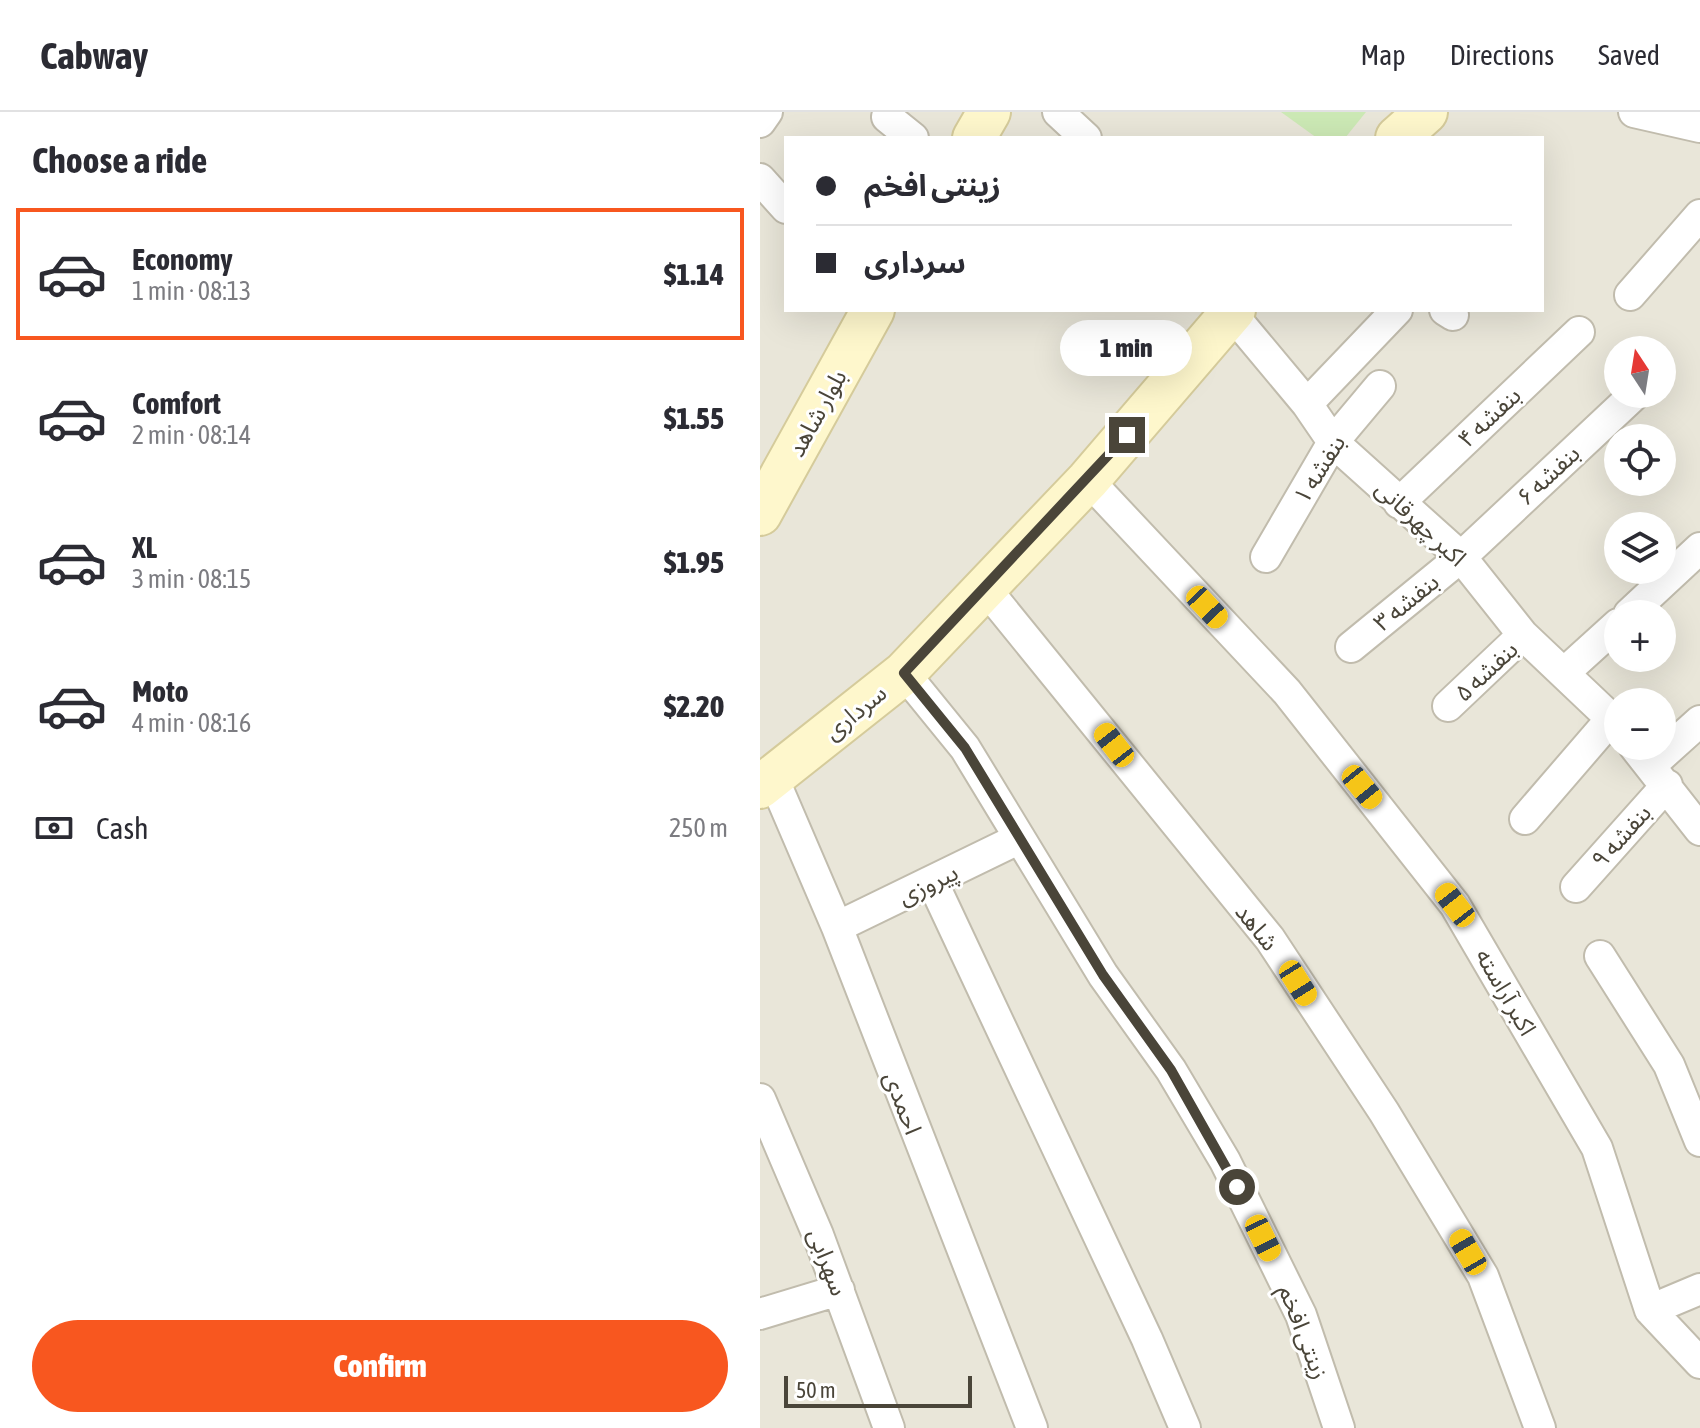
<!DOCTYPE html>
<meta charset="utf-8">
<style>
body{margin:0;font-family:"Asap Condensed","Noto Sans Arabic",sans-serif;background:#f7f7f7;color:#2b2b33;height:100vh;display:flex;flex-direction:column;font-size:30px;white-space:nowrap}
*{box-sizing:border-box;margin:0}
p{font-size:26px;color:#7c7c81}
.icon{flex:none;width:44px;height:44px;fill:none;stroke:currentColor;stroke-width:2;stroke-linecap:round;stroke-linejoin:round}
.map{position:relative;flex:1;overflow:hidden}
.panel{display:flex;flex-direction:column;background:#fff;width:760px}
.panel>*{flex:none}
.hud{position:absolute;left:24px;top:24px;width:760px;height:176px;border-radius:0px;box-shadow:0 8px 32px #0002;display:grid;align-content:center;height:176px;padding:0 32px;background:#fff}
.needle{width:52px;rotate:348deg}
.tools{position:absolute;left:844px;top:224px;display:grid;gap:16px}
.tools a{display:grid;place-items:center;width:72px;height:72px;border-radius:50%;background:#fff;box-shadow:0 8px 32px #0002;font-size:40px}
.scale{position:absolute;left:24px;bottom:20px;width:188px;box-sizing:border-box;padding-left:8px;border:4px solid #4a4539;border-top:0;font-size:22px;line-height:28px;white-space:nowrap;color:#4a4539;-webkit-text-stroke:6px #fff;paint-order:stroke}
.end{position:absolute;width:36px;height:36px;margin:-18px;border:10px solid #4a4539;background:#fff;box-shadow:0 0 0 4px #fff}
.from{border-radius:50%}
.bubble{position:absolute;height:56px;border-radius:28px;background:#fff;box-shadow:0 8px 32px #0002;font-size:26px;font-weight:800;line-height:56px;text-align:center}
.car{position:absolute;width:24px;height:48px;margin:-24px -12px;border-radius:10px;box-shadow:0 0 6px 2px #0007;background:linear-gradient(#f5c518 24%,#345 0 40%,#f5c518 0 76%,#345 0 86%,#f5c518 0)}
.hud b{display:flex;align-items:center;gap:28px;height:76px;font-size:30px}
.hud b+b{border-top:2px solid #e1e1e2}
.hud i{width:20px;height:20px;background:#2b2b33}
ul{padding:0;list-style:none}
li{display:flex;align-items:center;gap:24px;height:132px;margin:0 16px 12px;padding:0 16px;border:4px solid transparent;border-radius:0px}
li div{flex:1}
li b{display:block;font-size:30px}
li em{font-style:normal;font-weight:800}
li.current{border-color:#f8571f}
li>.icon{width:72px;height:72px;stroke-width:1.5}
h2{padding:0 32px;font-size:36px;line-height:96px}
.pay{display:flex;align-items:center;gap:20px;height:88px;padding:0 32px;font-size:30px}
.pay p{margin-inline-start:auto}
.button{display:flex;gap:16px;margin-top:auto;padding:16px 32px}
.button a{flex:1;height:92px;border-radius:48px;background:#f8571f;color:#fff;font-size:32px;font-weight:800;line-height:92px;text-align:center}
header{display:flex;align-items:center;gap:48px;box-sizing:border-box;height:112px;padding:0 40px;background:#fff;border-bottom:2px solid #e1e1e2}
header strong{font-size:38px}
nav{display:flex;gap:44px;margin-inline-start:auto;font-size:28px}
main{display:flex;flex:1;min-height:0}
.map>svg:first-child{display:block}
.residential{fill:#e9e6d9;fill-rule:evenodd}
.green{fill:#cce9b5}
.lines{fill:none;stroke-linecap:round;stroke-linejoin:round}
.street-casing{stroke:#c1bcad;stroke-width:34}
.secondary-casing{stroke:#d5cb9b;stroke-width:46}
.street{stroke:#fff;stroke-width:30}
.secondary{stroke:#fef7cc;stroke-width:42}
.route{stroke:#4a4539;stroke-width:10}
.labels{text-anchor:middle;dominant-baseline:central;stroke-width:6;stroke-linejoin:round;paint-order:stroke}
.street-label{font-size:24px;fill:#4a4539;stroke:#fff}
</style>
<header>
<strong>Cabway</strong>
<nav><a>Map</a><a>Directions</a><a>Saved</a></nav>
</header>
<main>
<section class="panel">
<h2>Choose a ride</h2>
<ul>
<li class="current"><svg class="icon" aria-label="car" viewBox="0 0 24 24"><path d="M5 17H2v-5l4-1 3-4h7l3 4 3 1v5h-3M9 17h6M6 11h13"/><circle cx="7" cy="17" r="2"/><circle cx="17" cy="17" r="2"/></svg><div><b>Economy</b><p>1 min · 08:13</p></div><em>$1.14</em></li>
<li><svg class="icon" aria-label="car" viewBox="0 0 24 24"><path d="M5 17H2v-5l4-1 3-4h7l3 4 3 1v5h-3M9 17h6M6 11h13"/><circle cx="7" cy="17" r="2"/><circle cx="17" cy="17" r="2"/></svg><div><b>Comfort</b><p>2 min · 08:14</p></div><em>$1.55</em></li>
<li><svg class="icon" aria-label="car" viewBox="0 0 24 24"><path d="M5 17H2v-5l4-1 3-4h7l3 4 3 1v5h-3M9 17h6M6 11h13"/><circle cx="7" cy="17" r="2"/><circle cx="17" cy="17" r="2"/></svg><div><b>XL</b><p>3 min · 08:15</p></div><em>$1.95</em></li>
<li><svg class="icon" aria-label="car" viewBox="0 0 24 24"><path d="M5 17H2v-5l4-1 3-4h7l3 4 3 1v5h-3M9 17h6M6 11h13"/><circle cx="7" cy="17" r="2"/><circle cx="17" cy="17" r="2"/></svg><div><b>Moto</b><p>4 min · 08:16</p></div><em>$2.20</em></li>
</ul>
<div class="pay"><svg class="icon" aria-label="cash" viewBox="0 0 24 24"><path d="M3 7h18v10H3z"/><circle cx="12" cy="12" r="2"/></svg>Cash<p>250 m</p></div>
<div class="button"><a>Confirm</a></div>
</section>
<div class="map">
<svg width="940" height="1316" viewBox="0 0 940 1316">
<rect width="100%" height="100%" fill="#f5f3eb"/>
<path class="residential" d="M0 0H940V1316H0ZM26 26H782V198H26ZM858 238H902V282H858ZM858 326H902V370H858ZM858 414H902V458H858ZM858 502H902V546H858ZM858 590H902V634H858Z"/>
<path class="green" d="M521 0H606L585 26H557Z"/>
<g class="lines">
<defs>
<path id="street" d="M298 0 326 26
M874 0 940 15
M127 5 153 26
M0 10 7 0
M0 67 26 96
M870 183 940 103
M685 198 693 203
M471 201 547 292 573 330 701 445 763 523 858 613
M547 292 637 198
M328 368 527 580 695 793 837 1036 890 1198 940 1251
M639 391 819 220
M506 445 573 330 620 274
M225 476 510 827 624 1000 723 1164 780 1316
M869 502 940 436
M591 535 701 445 875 282
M805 560 858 512
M144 561 205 636 343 863 411 958 465 1049 541 1203 579 1316
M688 594 763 523
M874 634 940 718
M890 654 940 609
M13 666 77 815 272 1316
M765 707 852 606
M173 771 387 1227 425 1316
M816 775 907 673
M77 815 258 727
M840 844 909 953 940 1029
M0 987 58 1123 129 1316
M890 1198 940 1177
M0 1202 79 1178"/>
<path id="secondary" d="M214 26 229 0
M637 26 666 0
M0 402 113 198
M0 675 144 561 328 368 474 198"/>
</defs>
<use href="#street" class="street-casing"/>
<use href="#secondary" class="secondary-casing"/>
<use href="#street" class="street"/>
<use href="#secondary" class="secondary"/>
</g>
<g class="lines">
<path class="route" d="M367 323 144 561 205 636 343 863 411 958 477 1075"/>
</g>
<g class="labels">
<g class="street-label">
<text transform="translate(57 301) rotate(-61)">بلوار شاهد</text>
<text transform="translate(729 305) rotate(-43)">بنفشه ۴</text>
<text transform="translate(559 357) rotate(-58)">بنفشه ۱</text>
<text transform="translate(788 363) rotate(-43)">بنفشه ۶</text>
<text transform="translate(661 411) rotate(43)">اکبر چهرقانی</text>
<text transform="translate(646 490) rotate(-39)">بنفشه ۳</text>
<text transform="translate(726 559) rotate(-43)">بنفشه ۵</text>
<text transform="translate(95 600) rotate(-39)">سرداری</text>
<text transform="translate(861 724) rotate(-48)">بنفشه ۹</text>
<text transform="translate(168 772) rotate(-26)">پیروزی</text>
<text transform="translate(497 815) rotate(51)">شاهد</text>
<text transform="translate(746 880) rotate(60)">اکبر آراسته</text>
<text transform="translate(143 991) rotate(69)">احمدی</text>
<text transform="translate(68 1150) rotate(69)">سهرابی</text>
<text transform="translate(544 1220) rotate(69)">زینتی افخم</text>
</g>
</g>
</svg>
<div class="tools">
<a><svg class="needle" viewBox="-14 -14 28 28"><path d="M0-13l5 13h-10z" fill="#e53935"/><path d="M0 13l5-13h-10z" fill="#7c7c81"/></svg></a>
<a><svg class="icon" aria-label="locate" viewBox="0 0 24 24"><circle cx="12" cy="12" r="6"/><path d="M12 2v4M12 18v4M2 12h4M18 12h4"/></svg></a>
<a><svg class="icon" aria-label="layers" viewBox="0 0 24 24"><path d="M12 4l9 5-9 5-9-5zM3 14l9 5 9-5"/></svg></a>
<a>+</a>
<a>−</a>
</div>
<div class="scale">50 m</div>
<i class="end from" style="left:477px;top:1075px"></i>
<i class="end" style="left:367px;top:323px"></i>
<div class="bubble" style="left:300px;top:208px;width:132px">1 min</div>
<i class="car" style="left:447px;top:495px;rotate:137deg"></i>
<i class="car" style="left:354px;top:633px;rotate:322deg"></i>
<i class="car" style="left:602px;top:675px;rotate:141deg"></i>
<i class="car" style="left:695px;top:793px;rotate:322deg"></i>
<i class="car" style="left:538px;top:871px;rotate:148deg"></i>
<i class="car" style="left:503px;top:1126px;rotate:154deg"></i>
<i class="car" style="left:708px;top:1140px;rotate:330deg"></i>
<div class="hud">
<b><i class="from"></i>زینتی افخم</b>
<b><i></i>سرداری</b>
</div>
</div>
</main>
